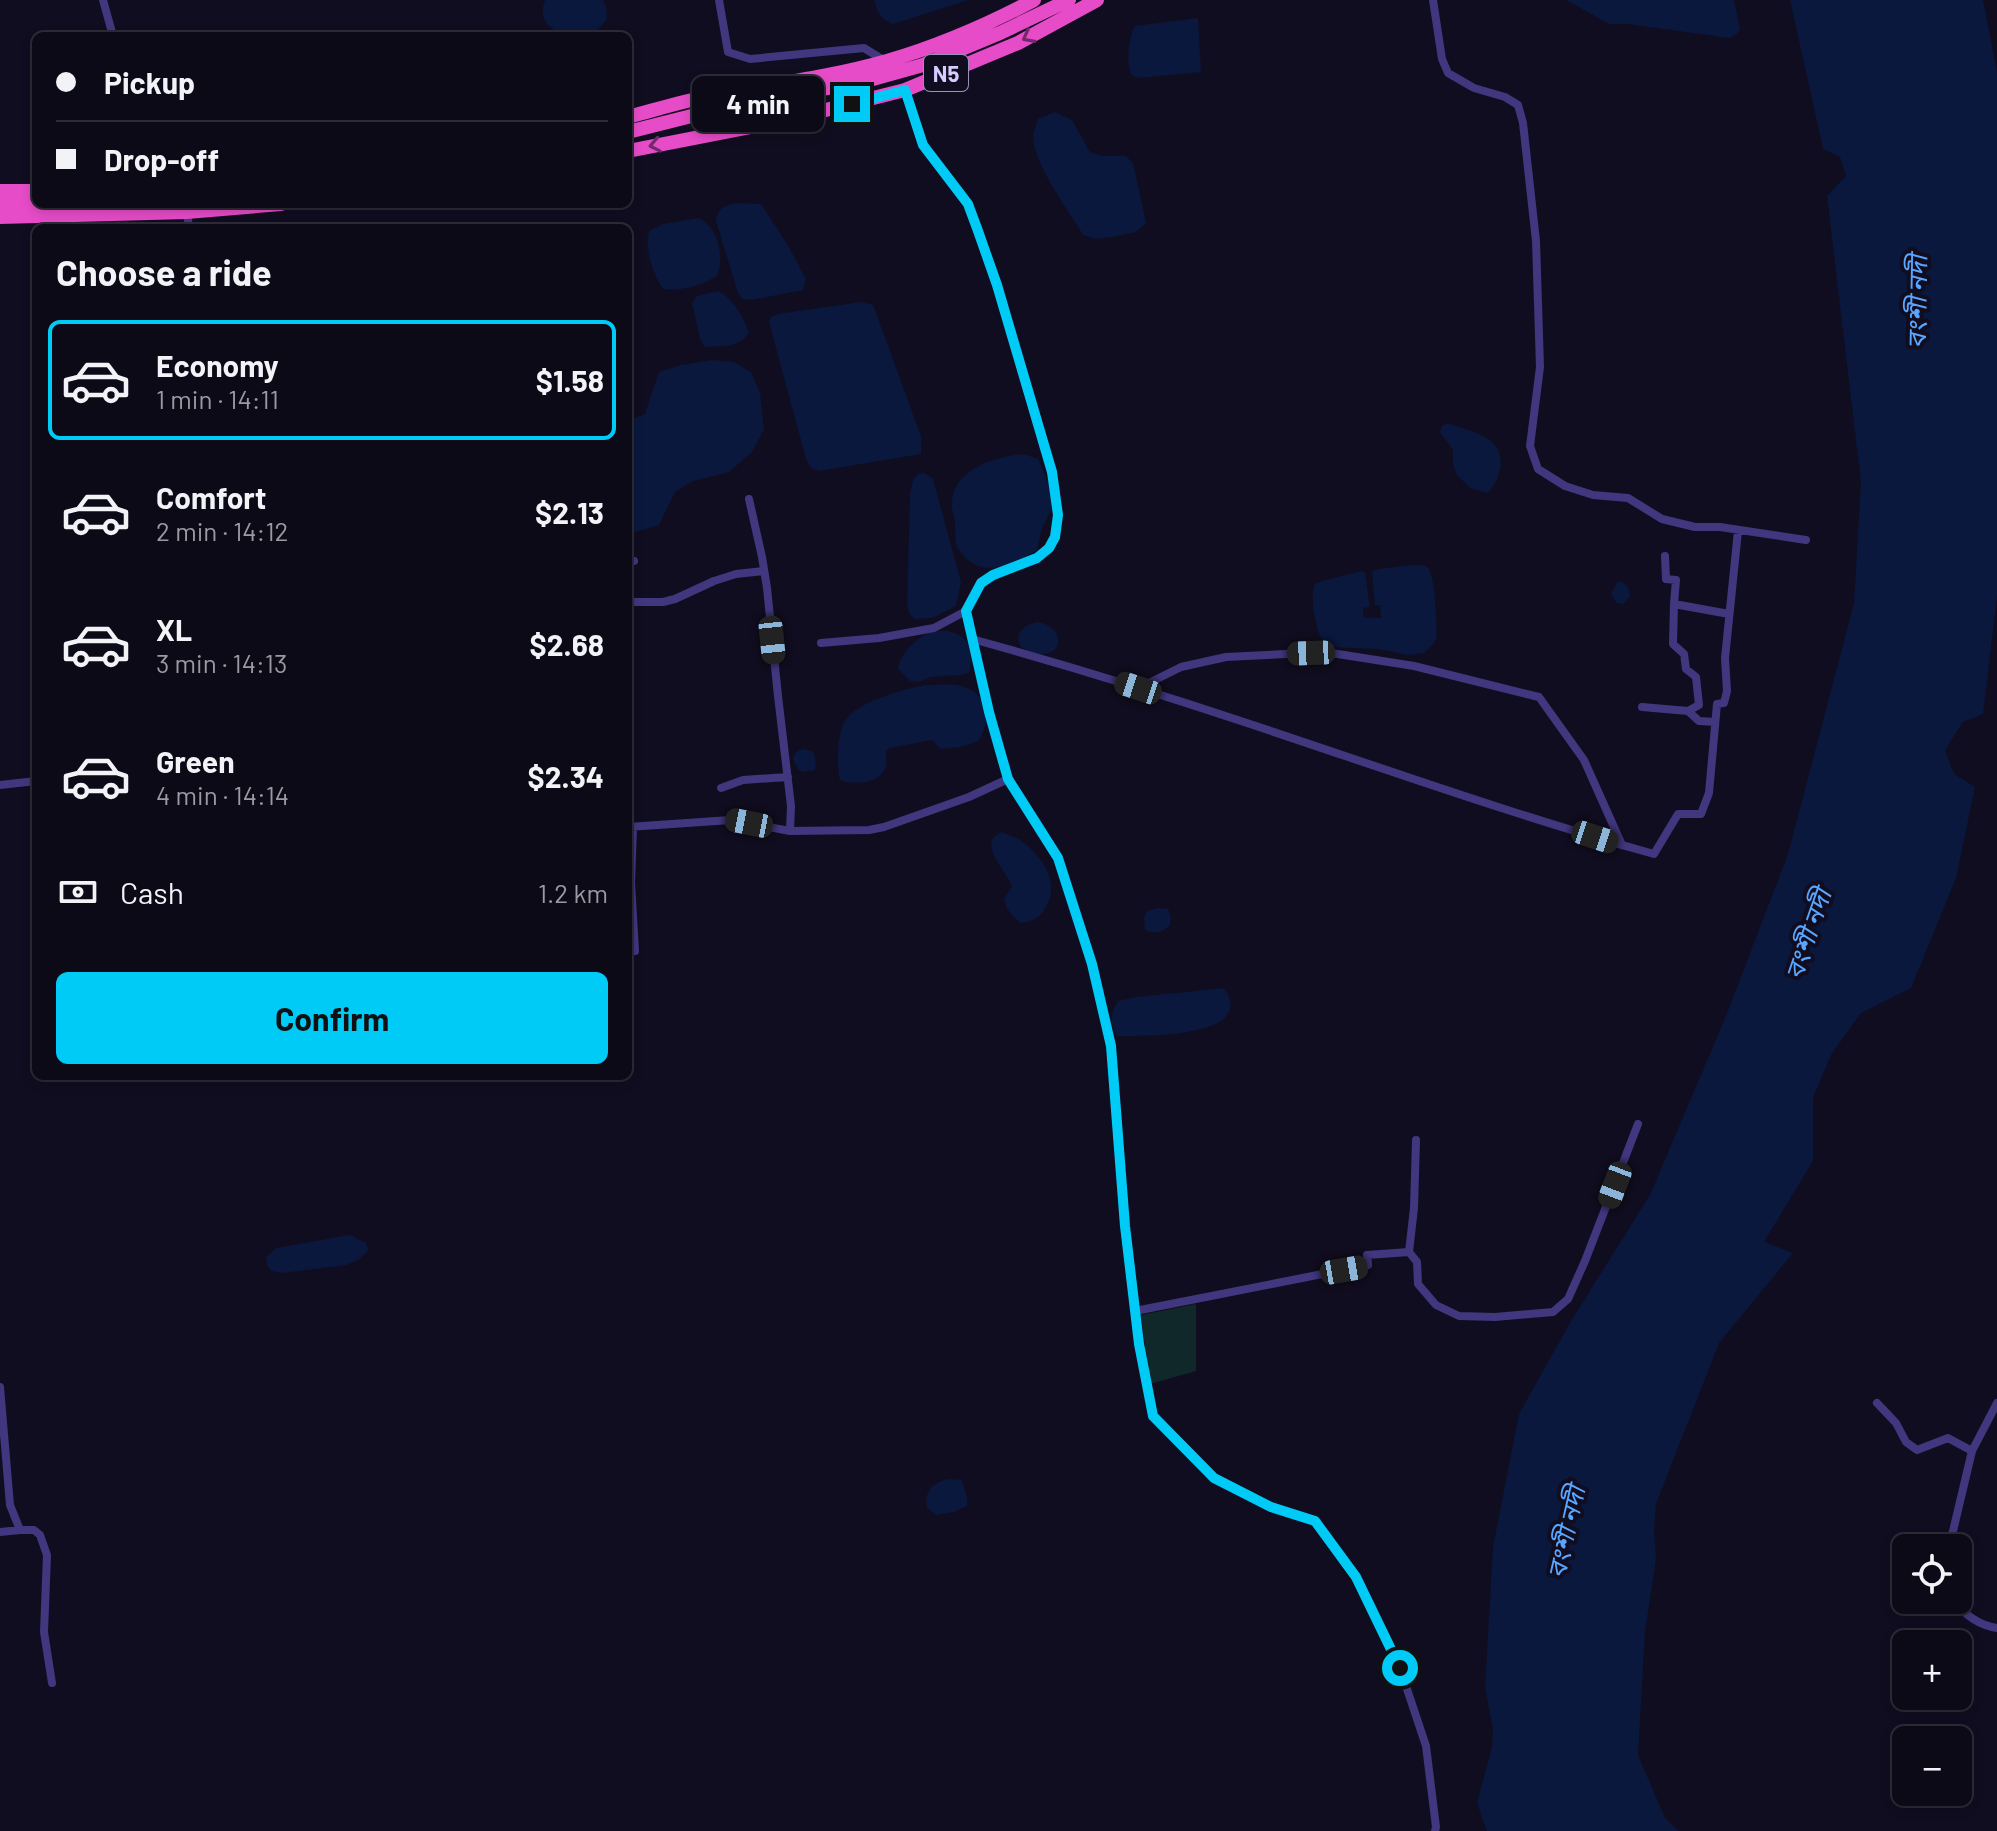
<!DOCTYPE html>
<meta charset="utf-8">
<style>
body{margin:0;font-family:Barlow,"Noto Sans Bengali",sans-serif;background:#1b1825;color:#f1f3f6;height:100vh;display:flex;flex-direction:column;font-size:30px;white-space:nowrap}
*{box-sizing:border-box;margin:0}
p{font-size:26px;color:#9a9aa2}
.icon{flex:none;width:44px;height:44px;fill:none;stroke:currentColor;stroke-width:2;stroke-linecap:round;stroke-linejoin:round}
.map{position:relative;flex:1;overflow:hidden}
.sheet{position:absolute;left:32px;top:224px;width:600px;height:856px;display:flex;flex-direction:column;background:#0d0a18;border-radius:12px;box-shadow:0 4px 12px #0003,0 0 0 2px #2d2b37}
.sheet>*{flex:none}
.guide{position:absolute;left:32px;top:32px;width:600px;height:176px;border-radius:12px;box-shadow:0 4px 12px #0003,0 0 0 2px #2d2b37;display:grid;align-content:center;height:176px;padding:0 24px;background:#0d0a18}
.controls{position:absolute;left:1892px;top:1534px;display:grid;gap:16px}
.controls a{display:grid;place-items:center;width:80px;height:80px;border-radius:12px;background:#0d0a18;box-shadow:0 4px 12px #0003,0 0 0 2px #2d2b37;font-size:40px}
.end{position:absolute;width:36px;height:36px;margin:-18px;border:10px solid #00cbf6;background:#111;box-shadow:0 0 0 4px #111}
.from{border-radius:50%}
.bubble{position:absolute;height:56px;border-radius:12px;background:#0d0a18;box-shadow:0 4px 12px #0003,0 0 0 2px #2d2b37;font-size:26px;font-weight:700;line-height:56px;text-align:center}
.car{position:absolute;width:24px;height:48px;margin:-24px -12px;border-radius:10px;box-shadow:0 0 6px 2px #0007;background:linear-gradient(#222 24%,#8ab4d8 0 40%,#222 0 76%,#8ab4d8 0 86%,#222 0)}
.guide b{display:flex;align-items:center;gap:28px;height:76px;font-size:30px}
.guide b+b{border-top:2px solid #2d2b37}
.guide i{width:20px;height:20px;background:#f1f3f6}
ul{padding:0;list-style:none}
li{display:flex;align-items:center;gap:24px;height:120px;margin:0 16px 12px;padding:0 8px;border:4px solid transparent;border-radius:12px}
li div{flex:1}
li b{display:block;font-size:30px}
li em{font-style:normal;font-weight:700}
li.on{border-color:#00cbf6}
li>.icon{width:72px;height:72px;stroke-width:1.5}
h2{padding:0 24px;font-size:36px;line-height:96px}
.pay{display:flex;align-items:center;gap:20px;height:88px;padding:0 24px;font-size:30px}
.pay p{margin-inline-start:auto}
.primary-button{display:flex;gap:16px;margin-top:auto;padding:16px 24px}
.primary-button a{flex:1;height:92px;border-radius:12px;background:#00cbf6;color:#111;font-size:32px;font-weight:700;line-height:92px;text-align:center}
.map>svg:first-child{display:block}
.green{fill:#10282a}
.water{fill:#09183c}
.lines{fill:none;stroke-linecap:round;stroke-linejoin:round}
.minor{stroke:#40377f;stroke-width:8}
.trunk{stroke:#e64cc8;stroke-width:14}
.oneway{stroke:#71296c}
.route{stroke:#00cbf6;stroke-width:10}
.labels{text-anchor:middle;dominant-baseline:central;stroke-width:8;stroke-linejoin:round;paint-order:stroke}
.shield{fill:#110d20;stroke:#9a92bc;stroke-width:2}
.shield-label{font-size:22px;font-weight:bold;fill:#d5cbff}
.water-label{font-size:26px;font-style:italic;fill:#59a6ff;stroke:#110d20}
</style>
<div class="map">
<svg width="1997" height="1831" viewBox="0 0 1997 1831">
<rect width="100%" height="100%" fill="#110d20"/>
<path class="green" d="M1196 1304V1371L1150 1384 1141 1315Z"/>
<path class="water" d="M545 0H603L606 7 607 19 598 30C580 33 561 39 548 25 541 17 542 9 545 0Z
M874 0H968L893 24C880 19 878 13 874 0Z
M1566 0H1734L1740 29 1737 34 1730 38 1627 24H1609Z
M1790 0H1983L1997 72V597L1983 714 1963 722 1945 750 1954 774 1975 787 1956 878 1911 988 1861 1013 1831 1055 1813 1098V1161L1764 1242 1793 1253 1719 1343 1656 1504 1654 1532 1656 1559 1645 1632 1638 1755 1665 1818 1679 1831H1487L1477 1803 1492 1747 1493 1729 1485 1688 1493 1547 1519 1414 1571 1321 1650 1195 1726 1016 1788 854 1854 603 1861 482 1827 196 1846 176 1840 157 1823 149Z
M1198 18 1201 72 1138 78C1136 77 1134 76 1132 75 1125 65 1129 35 1135 26Z
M1055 112 1072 120 1090 152 1102 156H1126L1133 163 1146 223 1136 232 1112 237 1096 239 1083 235C1069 211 1034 165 1033 137 1033 132 1037 124 1038 119Z
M736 203 761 204 789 247 806 279 803 290 751 300 743 299 738 293 716 221C718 208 723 206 736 203Z
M698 218C718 225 725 257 717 276 700 286 683 291 663 289 652 272 645 251 649 231L663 224Z
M718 291C733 298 743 317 749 332 740 348 721 346 705 347L700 339 692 303 697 296Z
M861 302 873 305 921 436V454L819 471 811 468 806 459 769 322 771 317 778 314Z
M713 360 734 362 751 372 760 393 764 429 752 452 729 472 693 481 675 492 659 525 628 534V421L645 414 659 372 681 365Z
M1448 423C1473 433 1506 436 1500 470 1497 481 1495 484 1488 493L1470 488 1457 475 1453 464V450L1440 432 1442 426Z
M1023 454 1038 459 1051 490 1052 508 1042 528 1037 550C1016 564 984 579 964 556 962 554 958 549 957 547 954 539 956 529 955 521 954 515 951 509 952 503 953 469 995 457 1023 454Z
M925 473 933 479 961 582 956 606 932 618 914 619 909 613 907 604 910 494 913 480 918 474Z
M1414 565C1418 565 1424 565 1427 567 1436 574 1436 624 1437 637L1433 644 1424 653 1409 655 1378 649 1327 647C1316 637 1309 597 1315 584L1322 581 1362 571 1365 573 1370 607 1363 608 1364 618H1381L1380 605H1375L1372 572 1378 569Z
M1618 581C1626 583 1630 588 1630 597L1623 604 1617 603 1611 594Z
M1037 622C1064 625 1066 656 1039 654 1033 654 1027 650 1021 647 1014 632 1023 626 1037 622Z
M949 631C954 633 959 634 963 638 972 645 972 663 969 673L961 675 930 677 919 682 910 681 898 669C900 654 914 640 928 633 934 631 943 631 949 631Z
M929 685C938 685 948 684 957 685 987 691 994 717 978 741L961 747 941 749 932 740 890 748 886 751C886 757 888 765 884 771 876 784 853 785 840 780 836 765 837 730 847 718 860 701 909 687 929 685Z
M805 749 813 752C816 759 817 764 814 770L803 772 798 769 793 759C794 752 798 750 805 749Z
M1002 832C1008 835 1015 837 1020 840 1038 852 1058 878 1049 900 1042 916 1038 920 1021 923 1011 916 1007 910 1004 899L1012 886C1007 871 975 843 1002 832Z
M1158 908 1168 909 1171 917 1170 925C1162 933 1156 934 1145 930L1144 918 1147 911Z
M1224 988C1259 1038 1144 1036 1117 1036 1110 1023 1110 1014 1118 1001L1137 997Z
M350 1235 366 1243 368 1251 358 1260 346 1265 282 1273 272 1271 268 1267 266 1257 276 1248Z
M948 1479 962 1480 967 1497V1506L954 1512 936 1515 927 1508C924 1491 932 1483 948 1479Z"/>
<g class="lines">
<path class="minor" d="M103 0 113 36
M719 0 728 52 750 59 864 48 885 61
M1433 0 1442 59 1448 73 1474 88 1505 97 1518 105 1523 123 1536 241 1540 367 1530 446 1538 469 1565 486 1593 495 1628 498 1662 519 1695 527H1720L1806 540
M187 212 189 228
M749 499 762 557 767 588 778 696 791 806 790 831
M1665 556 1666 579 1676 580 1674 604 1729 614
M628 562 634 561
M628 602H663L675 599 714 581 736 574 764 571
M1674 604 1673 644 1684 654 1686 669 1696 677 1699 705 1688 711 1699 721 1715 722
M966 611 972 639
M821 643 879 638 934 628 966 611 981 583 993 575 1037 558 1049 548 1055 537 1058 515 1052 472 997 285 968 204 923 145 905 90
M1139 688 1181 667 1226 657 1325 652 1414 666 1539 697 1584 760 1622 845
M1642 707 1688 711
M1008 779 989 712 972 639C1063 664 1154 692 1244 722 1380 767 1516 816 1654 854L1678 814H1701L1709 793 1717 704 1724 703 1727 691 1725 658 1738 531
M0 785 36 781
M721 788 743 780 788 777
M628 827 731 820 790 831 869 830 884 827 969 797 1008 779 1058 858 1092 964 1111 1046 1125 1226 1139 1344 1153 1416 1214 1478 1271 1507 1315 1521 1356 1577 1400 1668 1426 1746 1436 1827 1435 1831
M633 828 631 883 635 951
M1409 1252 1417 1262 1418 1284 1436 1305 1459 1316 1495 1317 1553 1312 1568 1299 1585 1261 1638 1124
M1135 1311 1368 1265 1367 1255 1409 1252 1414 1208 1416 1140
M0 1387 10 1505 20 1530H34L40 1535 47 1555 44 1632 52 1683
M1877 1403 1896 1423 1906 1442 1917 1450 1948 1438 1972 1451
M0 1532 20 1530
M1949 1548 1972 1451 1997 1403
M1956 1600C1962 1615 1982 1626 1997 1628"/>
<path class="trunk" d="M628 117C658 109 687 100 718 94 774 84 831 77 887 61 938 46 987 25 1034 0
M628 132 747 102 862 82 923 65 1000 33 1069 0
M628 151 786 120 905 90 1018 43 1097 0
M0 191H36
M0 205 36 203
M0 217 187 212 281 204"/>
</g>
<defs><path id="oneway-chevron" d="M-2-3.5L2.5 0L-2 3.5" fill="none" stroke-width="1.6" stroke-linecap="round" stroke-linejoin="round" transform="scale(2)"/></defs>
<g class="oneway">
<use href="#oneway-chevron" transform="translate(1028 37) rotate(152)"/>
<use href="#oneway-chevron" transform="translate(655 145) rotate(169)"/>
</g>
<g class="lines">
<path class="route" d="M852 104 905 90 923 145 968 204 978 231 997 285 1052 472 1058 515 1055 537 1049 548 1037 558 993 575 981 583 966 611 989 712 1008 779 1058 858 1092 964 1111 1046 1125 1226 1139 1344 1153 1416 1214 1478 1271 1507 1315 1521 1356 1577 1400 1668"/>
</g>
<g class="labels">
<rect class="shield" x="924" y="55" width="44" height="36" rx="6"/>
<g class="shield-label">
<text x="946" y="73">N5</text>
</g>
<g class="water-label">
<text transform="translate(1916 302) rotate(-89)">বংশী নদী</text>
<text transform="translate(1807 934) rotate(-71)">বংশী নদী</text>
<text transform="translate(1565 1532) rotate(-77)">বংশী নদী</text>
</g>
</g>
</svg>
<div class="controls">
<a><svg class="icon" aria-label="locate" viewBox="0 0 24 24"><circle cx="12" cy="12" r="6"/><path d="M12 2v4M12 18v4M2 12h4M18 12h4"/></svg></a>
<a>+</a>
<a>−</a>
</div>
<i class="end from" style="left:1400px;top:1668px"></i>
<i class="end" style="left:852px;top:104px"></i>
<div class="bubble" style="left:692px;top:76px;width:132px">4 min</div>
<i class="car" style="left:772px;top:640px;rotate:174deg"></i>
<i class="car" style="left:1311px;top:653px;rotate:268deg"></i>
<i class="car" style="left:1138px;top:688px;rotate:288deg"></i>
<i class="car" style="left:749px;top:823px;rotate:281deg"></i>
<i class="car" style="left:1595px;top:837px;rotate:108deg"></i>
<i class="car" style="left:1615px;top:1185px;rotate:201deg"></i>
<i class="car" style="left:1344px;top:1270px;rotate:80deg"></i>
<div class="guide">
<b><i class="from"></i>Pickup</b>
<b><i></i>Drop-off</b>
</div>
<section class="sheet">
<h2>Choose a ride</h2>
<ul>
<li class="on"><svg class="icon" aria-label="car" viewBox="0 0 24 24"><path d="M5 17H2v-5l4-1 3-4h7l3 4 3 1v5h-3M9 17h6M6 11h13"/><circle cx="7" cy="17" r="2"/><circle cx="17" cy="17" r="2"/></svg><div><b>Economy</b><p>1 min · 14:11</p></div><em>$1.58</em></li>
<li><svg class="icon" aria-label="car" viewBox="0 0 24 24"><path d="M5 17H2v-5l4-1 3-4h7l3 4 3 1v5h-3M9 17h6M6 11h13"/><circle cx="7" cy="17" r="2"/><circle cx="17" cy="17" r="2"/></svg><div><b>Comfort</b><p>2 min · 14:12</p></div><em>$2.13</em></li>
<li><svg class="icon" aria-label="car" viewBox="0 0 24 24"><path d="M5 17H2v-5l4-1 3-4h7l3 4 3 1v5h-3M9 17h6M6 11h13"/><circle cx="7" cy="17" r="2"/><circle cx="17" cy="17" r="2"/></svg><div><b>XL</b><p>3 min · 14:13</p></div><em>$2.68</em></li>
<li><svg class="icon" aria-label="car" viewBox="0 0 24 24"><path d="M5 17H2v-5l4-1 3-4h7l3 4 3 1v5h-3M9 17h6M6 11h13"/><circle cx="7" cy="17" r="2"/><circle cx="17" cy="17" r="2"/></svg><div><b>Green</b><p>4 min · 14:14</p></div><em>$2.34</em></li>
</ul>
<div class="pay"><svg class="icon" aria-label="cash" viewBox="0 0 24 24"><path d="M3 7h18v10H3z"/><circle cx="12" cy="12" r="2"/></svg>Cash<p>1.2 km</p></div>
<div class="primary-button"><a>Confirm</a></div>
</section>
</div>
